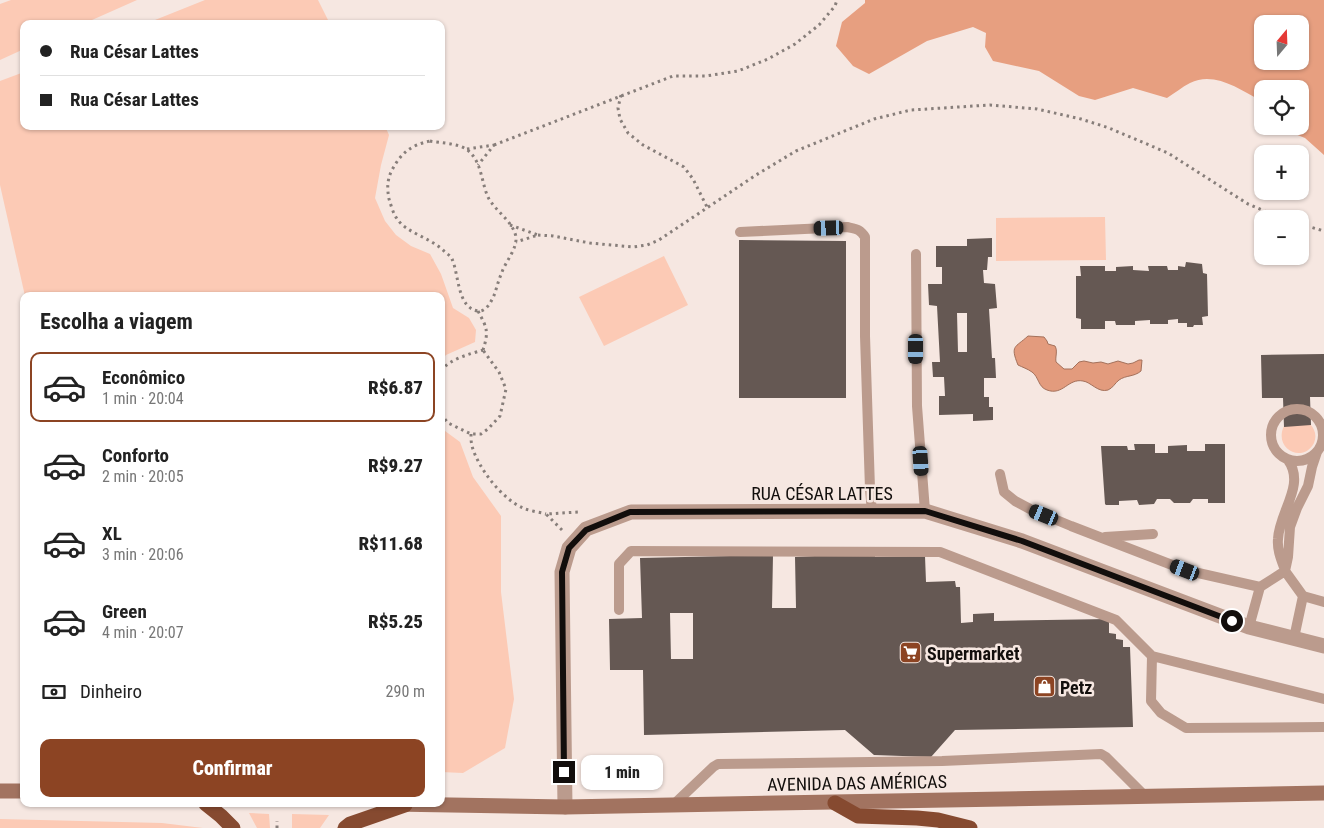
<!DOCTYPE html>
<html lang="pt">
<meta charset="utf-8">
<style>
body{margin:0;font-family:"Roboto Condensed",sans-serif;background:#f6f6f6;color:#222;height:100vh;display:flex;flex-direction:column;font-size:19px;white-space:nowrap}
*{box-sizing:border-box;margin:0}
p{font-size:16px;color:#767676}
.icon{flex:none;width:28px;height:28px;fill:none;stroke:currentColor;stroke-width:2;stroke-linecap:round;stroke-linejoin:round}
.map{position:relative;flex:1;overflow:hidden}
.side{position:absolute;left:20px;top:292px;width:425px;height:515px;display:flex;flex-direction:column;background:#fff;border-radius:10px;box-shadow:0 1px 4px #0004}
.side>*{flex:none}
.banner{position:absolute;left:20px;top:20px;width:425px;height:110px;border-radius:10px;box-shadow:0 1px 4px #0004;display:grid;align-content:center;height:110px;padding:0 20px;background:#fff}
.needle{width:32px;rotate:19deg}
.buttons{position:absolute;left:1254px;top:15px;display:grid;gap:10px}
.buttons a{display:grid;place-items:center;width:55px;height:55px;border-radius:10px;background:#fff;box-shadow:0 1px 4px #0004;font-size:25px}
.end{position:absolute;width:22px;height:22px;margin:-11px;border:6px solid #120e0c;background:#fff;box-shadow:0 0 0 2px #fff}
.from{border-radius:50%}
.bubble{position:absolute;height:35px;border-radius:10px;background:#fff;box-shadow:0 1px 4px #0004;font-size:16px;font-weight:800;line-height:35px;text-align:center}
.car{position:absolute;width:15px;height:30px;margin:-15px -8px;border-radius:6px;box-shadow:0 0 4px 1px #0007;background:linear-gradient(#222 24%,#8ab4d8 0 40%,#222 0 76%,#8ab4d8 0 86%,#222 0)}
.banner b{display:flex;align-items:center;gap:18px;height:48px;font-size:19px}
.banner b+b{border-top:1px solid #e0e0e0}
.banner i{width:12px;height:12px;background:#222}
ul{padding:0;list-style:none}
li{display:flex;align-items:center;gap:15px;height:70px;margin:0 10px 8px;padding:0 10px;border:2px solid transparent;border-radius:10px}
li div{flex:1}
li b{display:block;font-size:19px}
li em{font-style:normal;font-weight:800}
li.on{border-color:#8c4423}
li>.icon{width:45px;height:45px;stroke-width:1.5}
h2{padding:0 20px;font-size:22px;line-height:60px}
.pay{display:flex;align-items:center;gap:12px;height:55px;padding:0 20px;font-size:19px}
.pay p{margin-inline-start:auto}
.button{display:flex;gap:10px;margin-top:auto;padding:10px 20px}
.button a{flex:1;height:58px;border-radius:10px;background:#8c4423;color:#fff;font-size:20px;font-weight:800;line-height:58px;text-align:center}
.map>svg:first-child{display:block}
.green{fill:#fccab5}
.forest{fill:#e79f80;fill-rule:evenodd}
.water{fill:#e39b7d;stroke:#a4715b}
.building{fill:#655853;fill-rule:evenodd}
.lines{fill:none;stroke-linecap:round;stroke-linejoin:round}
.path{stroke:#877e7a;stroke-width:3;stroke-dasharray:2.5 4;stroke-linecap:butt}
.service{stroke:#bb9b8d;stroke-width:10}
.minor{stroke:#bb9b8d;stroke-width:15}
.secondary{stroke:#a27360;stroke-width:15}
.trunk{stroke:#864a30;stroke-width:15}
.route{stroke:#120e0c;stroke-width:6}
.labels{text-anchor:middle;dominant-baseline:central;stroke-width:5;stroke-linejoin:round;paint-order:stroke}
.street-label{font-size:18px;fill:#120e0c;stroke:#f6e7e1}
.poi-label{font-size:18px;font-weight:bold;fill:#120e0c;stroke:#f6e7e1;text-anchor:start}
</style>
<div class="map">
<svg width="1324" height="828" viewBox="0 0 1324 828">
<rect width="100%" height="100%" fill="#f6e7e1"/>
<path class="green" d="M11 0H137L83 24H24V49L0 60V4Z
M205 0H318L330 24H145Z
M24 72V126H385L389 135 381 165 375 198 385 221 396 235 411 246 430 254 441 274 453 308 469 318 476 330 475 342 446 355 441 360V296H25L0 185V81Z
M1105 217 1106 260 996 261V218Z
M664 256 688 305 604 346 579 297Z
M1310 424C1315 429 1317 436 1314 443 1303 464 1273 449 1284 426Z
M441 428 460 442 473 477 501 516V592L514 699 505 748 463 773 441 772Z
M249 813 269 814 270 828H257Z
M292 814 329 815 320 828H292Z
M0 819 162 823 203 828H0Z"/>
<path class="forest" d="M865 0H1324V155L1305 138 1275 126H1300V89H1262V109L1260 100C1239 89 1214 71 1190 83 1182 87 1175 93 1167 98L1133 88 1095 100 1079 96 1039 71 993 61 985 47 986 33 973 27 927 41 869 74 853 66 836 46 842 22 865 3ZM1262 24H1300V61H1262Z"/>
<path class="water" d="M1028 336 1044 337 1047 341 1048 344 1055 346C1058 351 1055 357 1056 362L1064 369H1072L1079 362 1084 361 1093 363 1101 362 1108 364 1118 361 1128 364 1133 363 1139 360H1142L1141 371C1134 377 1126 375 1119 380 1115 383 1113 388 1108 390 1098 393 1091 382 1083 381 1068 378 1063 396 1047 390 1038 387 1039 377 1032 372 1028 369 1022 367 1018 365 1010 345 1015 348 1028 336Z"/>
<path class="building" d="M992 238V257H988L987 270H983L984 283 995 284 997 308 989 309 992 358H995L996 378H984V397H989V407H993V420L973 421V414L939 415V396H945L944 377H933L932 362H940L937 306 929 305 928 284H942V267H936V246H967V239ZM957 313H967V352H958Z
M739 240 846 241V398H739Z
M1186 262 1202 264 1203 273 1207 274 1208 316 1202 317 1203 325H1194L1193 327H1187V323H1178V319L1168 320V324H1150V320L1135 321V325H1116L1115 321H1105V329H1081V319L1076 318V276H1081L1080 266H1105V271H1116V267L1133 266V270L1149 271 1148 266H1167L1168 270H1178V266L1185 267Z
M1324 354V397H1310L1311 425 1284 427 1283 398H1262L1261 355Z
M1134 444H1155V453H1168V446L1187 445V451H1205V444H1225V503H1208V499H1193L1190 503H1174L1170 499H1157L1154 504 1139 505 1137 500 1119 501V505H1106L1105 504 1101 446H1127L1128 450H1135Z
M875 553V557L925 556 926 582 955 581 956 587H960L961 623 973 622V614L994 613V621L1109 619V633L1116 634V639L1123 640V647H1130L1133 727 955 730 931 757 874 755 845 730 644 735 643 670H610L609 619 642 618 640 558 773 555 772 608H796L795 557ZM670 613H693V659H671Z"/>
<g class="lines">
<path class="path" d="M621 95 618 108 620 119 628 133 643 145 684 167 693 179 707 207
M430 141C441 143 456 143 466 149 482 160 481 182 488 197 495 211 513 221 516 237 517 249 506 261 502 272 499 279 497 286 495 293 492 300 487 312 478 311 457 308 459 274 452 259 451 256 447 254 444 251 431 238 407 233 398 220 393 214 391 205 389 199 387 188 387 180 392 170 401 153 411 145 430 141Z
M494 145 673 76H706L738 71 768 59 795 44 819 25 835 6 837 0
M467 149 494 145 478 165
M1300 224 1324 231
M510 225 538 235 516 242
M538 235 553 236 590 243 633 247 647 245 659 240 756 175 796 151 874 119 911 110 990 105 1037 109 1081 119 1109 128 1168 153 1248 204 1283 219
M478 311C487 328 489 331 483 350
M441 371C449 359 470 354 483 350
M441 414 448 423 471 434H481L488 429 500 416 506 389 499 372 483 350
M471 434C471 438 471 442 472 446 478 468 502 499 523 508 530 511 539 512 546 514
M562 530 546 514 578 512
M277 828V821"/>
<path class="service" d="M740 232 847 227C856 229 860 229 865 237V336L870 489 872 512
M916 254 917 406 925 511
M1271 435a26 26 0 1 1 52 0a26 26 0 1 1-52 0Z
M1000 474 1004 492 1015 501 1030 509 1071 526 1185 570 1260 587
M1105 537 1153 534
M1285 570C1281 559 1277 550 1278 539 1279 512 1306 485 1288 460
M1285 571 1288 557 1290 527 1297 508 1308 486 1312 467 1317 452
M1303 596 1324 602
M619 610V564L631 551 940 552 1116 620 1152 656 1324 699
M1249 627 1260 587 1285 571 1303 596 1294 638
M1152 656 1151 701 1161 713 1186 728 1324 727
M673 805 713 767 718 764 942 761 1101 754 1106 757 1145 796"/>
<path class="minor" d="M565 807 562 572 569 548 586 529 631 512 925 511 1022 541 1249 627 1324 646"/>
<path class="secondary" d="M0 791H24
M392 804 565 807 1324 793"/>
<path class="trunk" d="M835 803 858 816 917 818 938 820 970 828
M206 804 221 816 233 828
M345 828 350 824 405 805"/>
</g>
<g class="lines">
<path class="route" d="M564 772 562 572 569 548 586 530 630 512 925 511 1022 541 1232 621"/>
</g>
<defs>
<symbol id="supermarket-square" viewBox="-11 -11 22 22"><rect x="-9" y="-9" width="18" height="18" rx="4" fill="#8c4423" stroke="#f6e7e1"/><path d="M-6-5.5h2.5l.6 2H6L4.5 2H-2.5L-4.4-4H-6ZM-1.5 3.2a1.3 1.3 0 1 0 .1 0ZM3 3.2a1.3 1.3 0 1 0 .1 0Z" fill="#fff"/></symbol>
<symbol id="shop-square" viewBox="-11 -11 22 22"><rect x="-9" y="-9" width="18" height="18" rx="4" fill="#8c4423" stroke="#f6e7e1"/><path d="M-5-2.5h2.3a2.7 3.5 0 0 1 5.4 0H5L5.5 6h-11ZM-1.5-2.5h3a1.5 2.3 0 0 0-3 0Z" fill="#fff"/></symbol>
</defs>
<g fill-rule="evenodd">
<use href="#supermarket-square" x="898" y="640" width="25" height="25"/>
<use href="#shop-square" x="1032" y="674" width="25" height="25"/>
</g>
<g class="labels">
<g class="street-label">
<text x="822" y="493">RUA CÉSAR LATTES</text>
<text transform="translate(857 783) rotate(-1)">AVENIDA DAS AMÉRICAS</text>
</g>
<g class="poi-label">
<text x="927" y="653">Supermarket</text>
<text x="1060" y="687">Petz</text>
</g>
</g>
</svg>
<div class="buttons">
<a><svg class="needle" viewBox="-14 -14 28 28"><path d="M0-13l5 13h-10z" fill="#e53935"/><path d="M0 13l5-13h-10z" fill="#767676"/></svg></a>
<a><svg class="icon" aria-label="locate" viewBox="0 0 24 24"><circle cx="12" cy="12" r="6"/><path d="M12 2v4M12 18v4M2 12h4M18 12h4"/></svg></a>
<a>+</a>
<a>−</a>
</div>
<i class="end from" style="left:1232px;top:621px"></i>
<i class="end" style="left:564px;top:772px"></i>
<div class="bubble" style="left:581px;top:755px;width:82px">1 min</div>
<i class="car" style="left:829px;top:228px;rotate:268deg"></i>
<i class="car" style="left:916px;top:349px;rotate:180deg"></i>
<i class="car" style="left:921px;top:461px;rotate:176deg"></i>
<i class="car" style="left:1044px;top:515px;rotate:292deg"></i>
<i class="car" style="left:1185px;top:570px;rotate:291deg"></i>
<div class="banner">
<b><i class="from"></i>Rua César Lattes</b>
<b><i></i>Rua César Lattes</b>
</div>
<section class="side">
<h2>Escolha a viagem</h2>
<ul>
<li class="on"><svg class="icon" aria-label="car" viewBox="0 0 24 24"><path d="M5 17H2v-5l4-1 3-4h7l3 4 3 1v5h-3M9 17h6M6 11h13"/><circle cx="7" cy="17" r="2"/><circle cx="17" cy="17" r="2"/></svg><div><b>Econômico</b><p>1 min · 20:04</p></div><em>R$6.87</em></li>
<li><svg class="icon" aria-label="car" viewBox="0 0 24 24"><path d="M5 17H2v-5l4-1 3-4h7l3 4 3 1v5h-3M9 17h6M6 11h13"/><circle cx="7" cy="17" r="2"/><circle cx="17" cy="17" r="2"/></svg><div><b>Conforto</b><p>2 min · 20:05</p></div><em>R$9.27</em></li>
<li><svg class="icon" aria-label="car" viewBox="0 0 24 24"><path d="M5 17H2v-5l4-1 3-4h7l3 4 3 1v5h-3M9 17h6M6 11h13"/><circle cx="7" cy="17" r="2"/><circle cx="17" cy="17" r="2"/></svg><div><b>XL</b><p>3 min · 20:06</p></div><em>R$11.68</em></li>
<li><svg class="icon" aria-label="car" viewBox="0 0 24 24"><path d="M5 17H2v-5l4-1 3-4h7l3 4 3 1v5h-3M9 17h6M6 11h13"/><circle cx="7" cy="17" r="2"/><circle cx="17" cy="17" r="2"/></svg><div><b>Green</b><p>4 min · 20:07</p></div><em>R$5.25</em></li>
</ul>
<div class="pay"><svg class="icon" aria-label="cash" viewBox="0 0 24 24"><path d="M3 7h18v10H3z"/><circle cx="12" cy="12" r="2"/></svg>Dinheiro<p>290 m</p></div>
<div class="button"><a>Confirmar</a></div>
</section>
</div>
